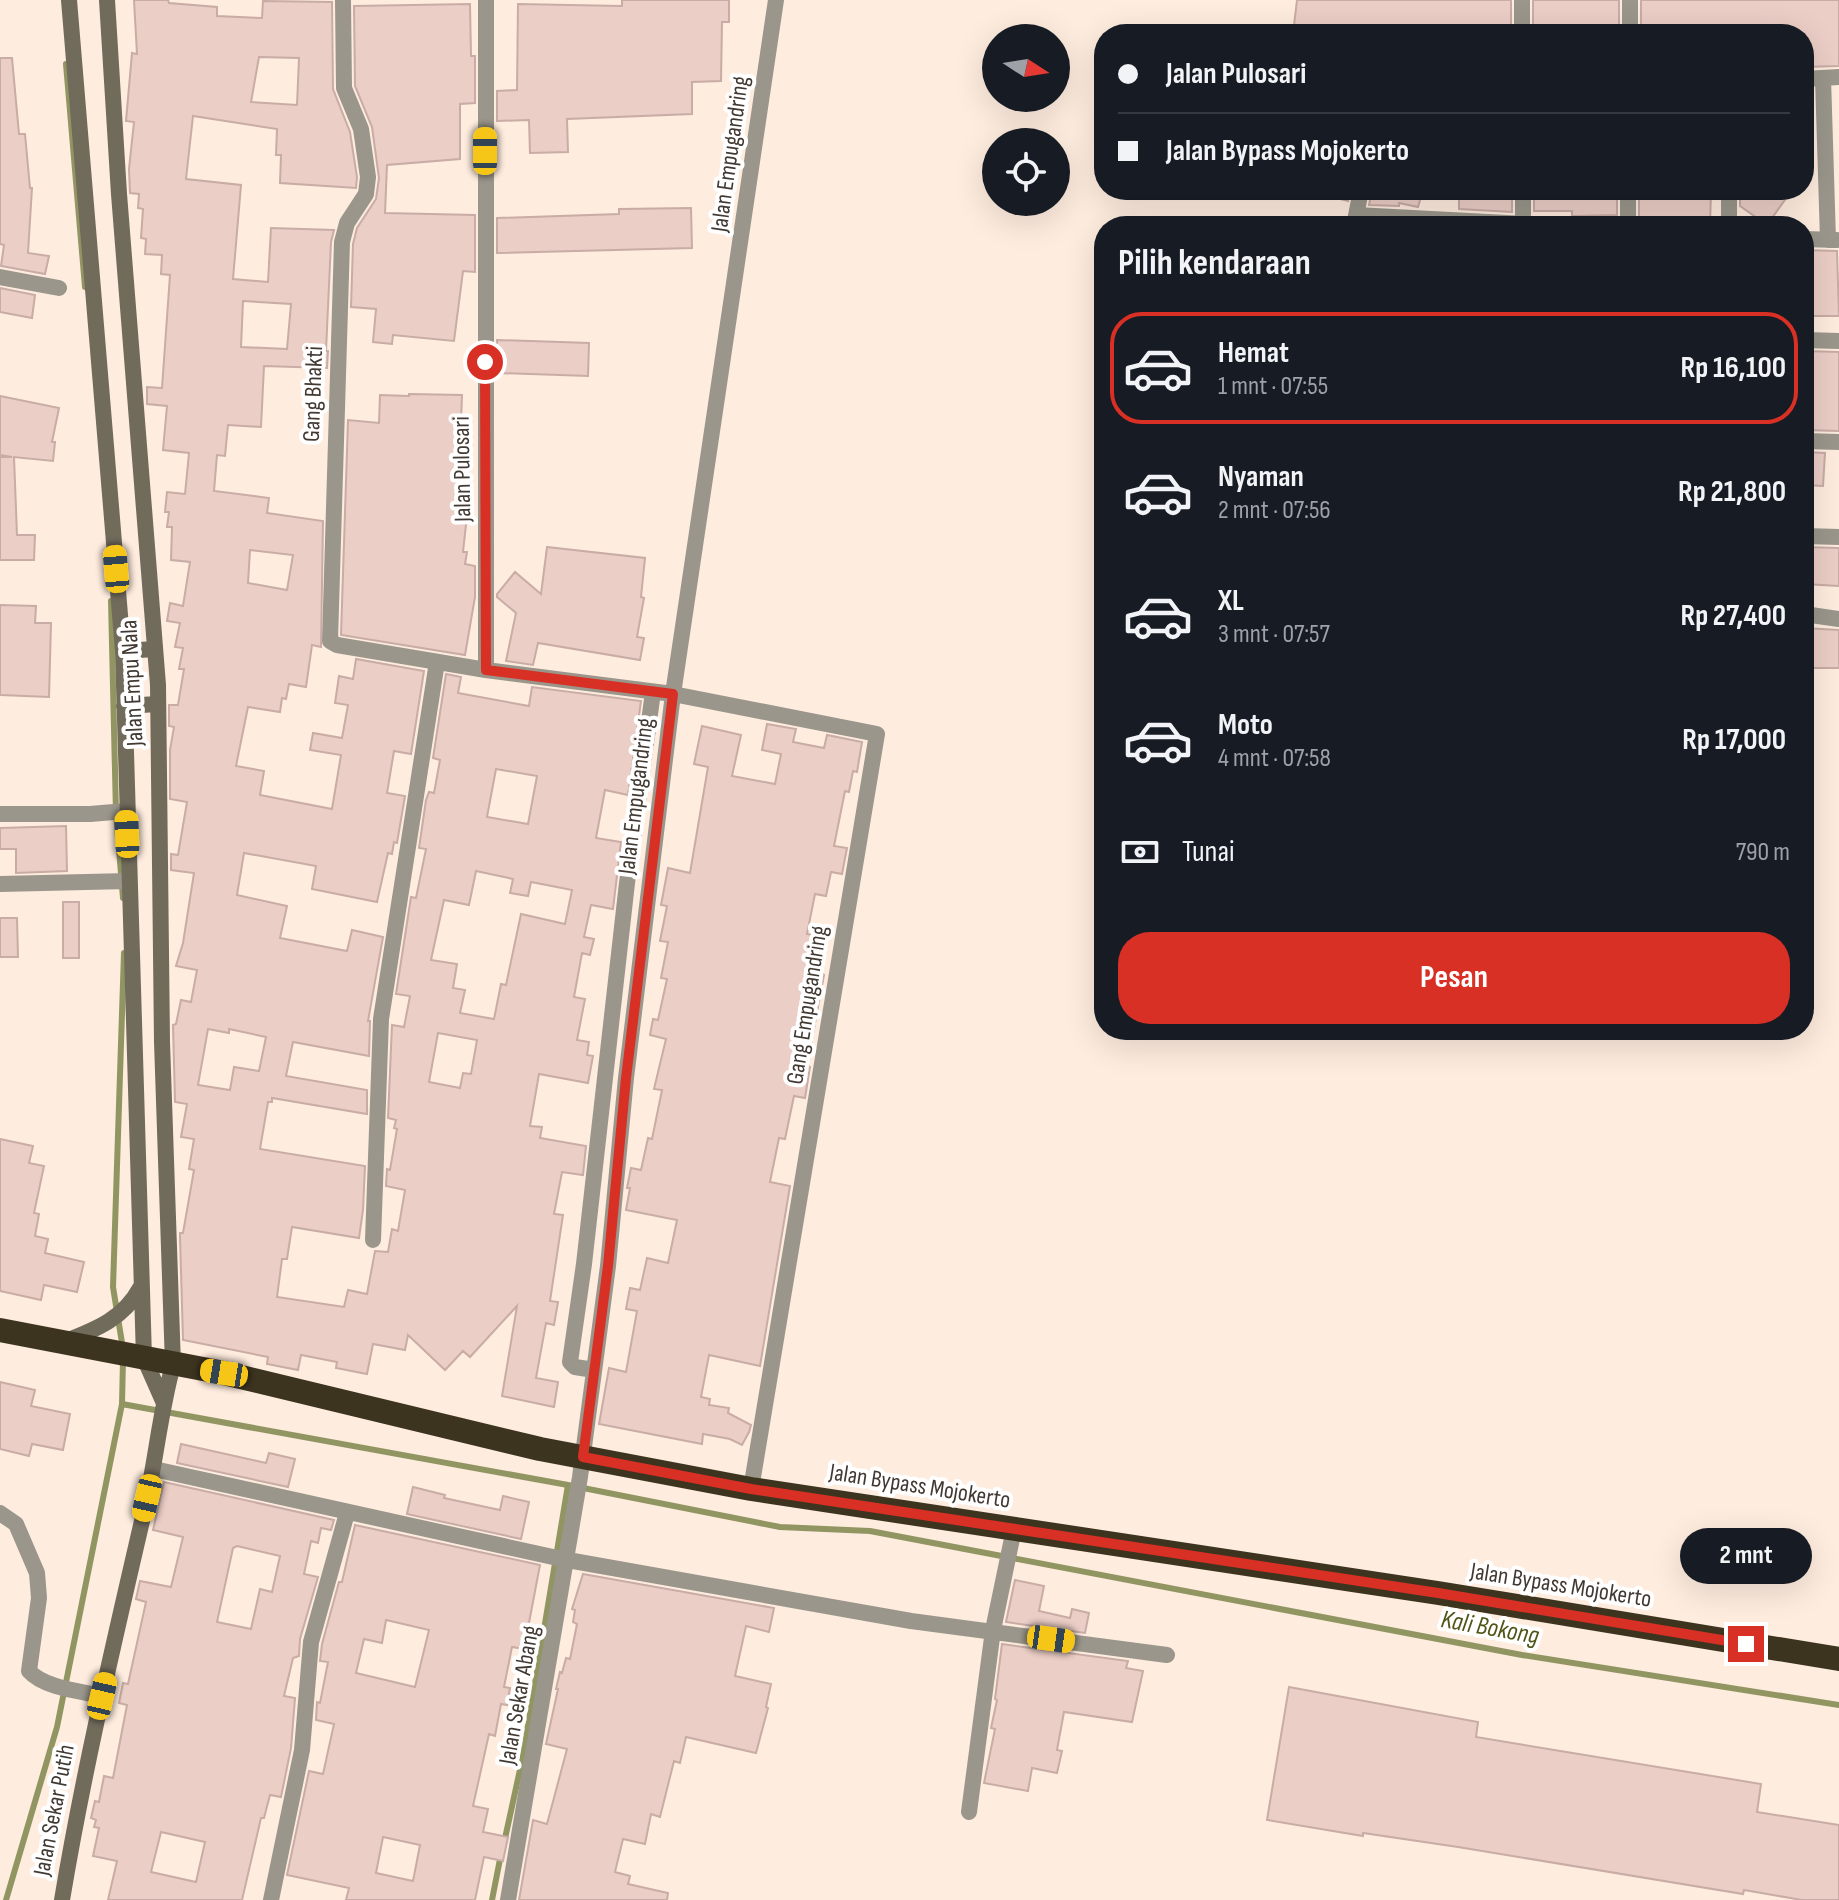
<!DOCTYPE html>
<html lang="id">
<meta charset="utf-8">
<style>
body{margin:0;font-family:"Sofia Sans Condensed",sans-serif;background:#242831;color:#f1f3f6;height:100vh;display:flex;flex-direction:column;font-size:30px;white-space:nowrap}
*{box-sizing:border-box;margin:0}
p{font-size:26px;color:#9ea1a6}
.icon{flex:none;width:44px;height:44px;fill:none;stroke:currentColor;stroke-width:2;stroke-linecap:round;stroke-linejoin:round}
.map{position:relative;flex:1;overflow:hidden}
.details{position:absolute;left:1094px;top:216px;width:720px;height:824px;display:flex;flex-direction:column;background:#171b24;border-radius:32px;box-shadow:0 8px 32px #0002}
.details>*{flex:none}
.banner{position:absolute;left:1094px;top:24px;width:720px;height:176px;border-radius:32px;box-shadow:0 8px 32px #0002;display:grid;align-content:center;height:176px;padding:0 24px;background:#171b24}
.needle{width:52px;rotate:102deg}
.buttons{position:absolute;left:982px;top:24px;display:grid;gap:16px}
.buttons a{display:grid;place-items:center;width:88px;height:88px;border-radius:50%;background:#171b24;box-shadow:0 8px 32px #0002;font-size:40px}
.end{position:absolute;width:36px;height:36px;margin:-18px;border:10px solid #d93025;background:#fff;box-shadow:0 0 0 4px #fff}
.from{border-radius:50%}
.bubble{position:absolute;height:56px;border-radius:28px;background:#171b24;box-shadow:0 8px 32px #0002;font-size:26px;font-weight:700;line-height:56px;text-align:center}
.car{position:absolute;width:24px;height:48px;margin:-24px -12px;border-radius:10px;box-shadow:0 0 6px 2px #0007;background:linear-gradient(#f5c518 24%,#345 0 40%,#f5c518 0 76%,#345 0 86%,#f5c518 0)}
.banner b{display:flex;align-items:center;gap:28px;height:76px;font-size:30px}
.banner b+b{border-top:2px solid #363941}
.banner i{width:20px;height:20px;background:#f1f3f6}
ul{padding:0;list-style:none}
li{display:flex;align-items:center;gap:24px;height:112px;margin:0 16px 12px;padding:0 8px;border:4px solid transparent;border-radius:32px}
li div{flex:1}
li b{display:block;font-size:30px}
li em{font-style:normal;font-weight:700}
li.current{border-color:#d93025}
li>.icon{width:72px;height:72px;stroke-width:1.5}
h2{padding:0 24px;font-size:36px;line-height:96px}
.pay{display:flex;align-items:center;gap:20px;height:88px;padding:0 24px;font-size:30px}
.pay p{margin-inline-start:auto}
.primary-button{display:flex;gap:16px;margin-top:auto;padding:16px 24px}
.primary-button a{flex:1;height:92px;border-radius:32px;background:#d93025;color:#fff;font-size:32px;font-weight:700;line-height:92px;text-align:center}
.map>svg:first-child{display:block}
.lines{fill:none;stroke-linecap:round;stroke-linejoin:round}
.stream{stroke:#919562;stroke-width:6}
.building{fill:#ebcec6;stroke:#c8aca5;stroke-width:2;fill-rule:evenodd}
.street{stroke:#9a968b;stroke-width:16}
.secondary{stroke:#716b5c;stroke-width:16}
.highway{stroke:#3d3420;stroke-width:24}
.route{stroke:#d93025;stroke-width:10}
.labels{text-anchor:middle;dominant-baseline:central;stroke-width:8;stroke-linejoin:round;paint-order:stroke}
.street-label{font-size:24px;fill:#413932;stroke:#fff}
.water-label{font-size:26px;font-style:italic;fill:#515518;stroke:#fff}
</style>
<div class="map">
<svg width="1839" height="1900" viewBox="0 0 1839 1900">
<rect width="100%" height="100%" fill="#feecde"/>
<g class="lines">
<path class="stream" d="M66 64 85 287
M111 601 116 813 123 898
M123 1349 113 1287 124 953
M122 1404 568 1485 780 1527 870 1531 1522 1655 1839 1705
M504 1843 523 1756 568 1485
M6 1900 57 1727 122 1404 123 1360
M492 1900 501 1854"/>
</g>
<path class="building" d="M134 0H168L169 3 217 7V16L262 18 263 1 332 2 333 89 350 132 357 177 356 188 280 183 281 155H276L277 129 193 116 186 179 241 185 233 279 268 282 271 228 334 230 331 242 326 351H328L327 368 264 366 261 427 228 425 225 456 217 455 214 491 269 498 267 513 323 521 321 647 312 645 306 687 289 684 286 699 282 698 280 712 248 707 236 766 264 771 260 795 332 809 341 755 310 750 313 733 342 738 348 705 335 703 339 676 353 679 356 659 424 671 411 754 394 751 387 793 405 796 397 843 394 842 392 854 388 853 377 902 312 889 316 866 244 853 237 895 287 906 280 938 347 951 352 930 383 937 368 1021H370L369 1056 293 1042 286 1076 367 1090V1114L272 1098V1102H268L260 1149 365 1166 363 1210 359 1238 292 1227 287 1259H282L277 1297 344 1307 348 1290 367 1294 375 1251 388 1252 392 1229 398 1231 405 1190 386 1186 387 1169 390 1170 397 1129 394 1128 396 1120 388 1118 392 1025 404 1027 410 996 396 994 411 897 416 898 426 849 419 848 426 800 429 792 434 793 440 760 433 758 446 674 461 677 458 693 529 706 532 687 641 701 628 795 605 790 596 838 621 842 613 909 591 905 584 937 594 939 590 955 582 953 574 997 585 999 577 1040 589 1042 587 1055 593 1056 588 1083 539 1074 530 1126 542 1127 540 1138 586 1146 583 1175 562 1172 554 1214 563 1215 550 1301 558 1302 554 1325 546 1323 536 1378 558 1382 554 1407 502 1396 517 1306 470 1357 463 1351 445 1370 408 1335 405 1350 373 1344 367 1374 336 1368 337 1362 301 1355 298 1370 267 1364 268 1357 183 1340 180 1237V1233H183L194 1170 189 1169 194 1139 181 1137 187 1104 175 1102 173 1025 176 1024 181 1000 191 1002 197 970 176 966 183 943 194 873 171 870V854L178 855 187 802 170 799V750L174 727 169 726V705H178L184 669H179L183 648 175 647 180 623 167 621 170 603 183 606 190 562 171 560 172 527H167L169 512H165L167 492 185 494 189 453 163 450 167 406 147 404V387L162 388 170 275 161 274 162 255 145 254 146 239 141 238 143 209 138 208 139 194 130 193 129 169 134 122 126 121 132 53 137 54ZM259 57 299 58 297 105 251 102ZM243 301 291 304 287 349 241 347ZM250 550 293 555 287 590 248 583ZM496 769 537 776 528 824 487 817ZM476 871 513 879 510 893 528 896 531 882 572 890 565 924 521 914 506 985 501 984 494 1019 460 1013 465 990 453 988 457 964 431 960 444 900 469 905ZM208 1029 229 1033V1029L266 1037 259 1071 234 1067 230 1090 198 1085ZM438 1033 477 1040 471 1074 463 1073 460 1088 429 1082Z
M622 0H729V22H722L721 81 692 82V114L567 119 568 152 530 153 529 120 497 121V91L517 90 518 4 622 6Z
M1297 0H1511V34H1293Z
M1533 0H1619V34H1533Z
M1641 0H1839V66L1804 67V34H1641Z
M470 4 471 56H475V103L460 104V159L387 165 385 213 475 215V272L463 271 454 341 393 335 392 344 373 342 376 309 351 307 353 244 357 228 376 199 379 178 372 127 355 86 354 6Z
M0 58H12L19 134H25L30 188H32L28 253 49 256 45 274 1 266 4 245 0 244Z
M1336 190H1350L1348 201 1336 198Z
M1372 190H1423L1418 207 1399 203V206L1369 205Z
M1534 190H1617V215L1572 216V211H1534Z
M1639 190H1711L1710 226H1639Z
M1744 190H1792L1767 225 1740 206V196Z
M1459 195H1512V212L1459 209Z
M691 208 692 248 497 253V218L619 214V209Z
M1804 250 1837 251 1839 316H1805Z
M0 288 35 295 32 318 0 312Z
M497 340 589 343 588 376 497 373Z
M1804 351 1839 352V431L1804 430Z
M409 394 462 395 459 478 471 479 463 552H467L465 564 475 566V597L465 655 341 635 348 420 379 423 380 395 409 396Z
M0 396 59 408 52 442H55L53 461 14 457 17 535H35L34 560H0V457H12L0 455Z
M1804 452 1825 453 1823 486 1804 485Z
M547 547 645 558 641 597 644 598 637 637 644 638 640 660 538 643 533 665 506 661 516 613 497 597V594L515 572 541 594Z
M1804 547 1839 548V586L1804 584Z
M0 605 36 606 35 623H51L49 697 0 695Z
M1804 628 1839 630V668H1804Z
M767 724 796 729 793 742 824 748 827 735 862 742 857 772 853 771 849 792 845 791 834 846 847 848 842 874 831 872 826 896 815 894 807 934 822 937 818 953 825 955 821 974 824 975 807 1066 810 1067 805 1098 794 1096 785 1139 779 1138 770 1182 790 1186 760 1366 709 1355 701 1397 710 1399 709 1405 729 1408 728 1413 751 1425 749 1432 742 1445 730 1439 703 1434 702 1444 599 1424 609 1368 626 1372 637 1311 626 1309 630 1288 640 1290 647 1258 668 1263 677 1220 626 1210 630 1188H627L631 1168 641 1170 648 1138 652 1139 662 1090 654 1089 666 1039 650 1035 653 1019 658 1020 667 979 661 978 668 942 660 941 667 906 661 905 668 868 690 873 708 767 694 764 702 726 741 735 732 776 775 784 781 754 762 750Z
M66 826 67 871 16 873V849H0V828Z
M63 902H79V958H63Z
M0 918H17L18 957H0Z
M0 1139 33 1146 29 1163 44 1166 34 1213 39 1214 35 1236 48 1239 45 1253 84 1262 77 1292 44 1285 41 1300 0 1291Z
M0 1382 35 1390 31 1406 70 1414 63 1450 32 1444 29 1456 0 1449Z
M181 1444 266 1463 269 1453 295 1459 288 1487 177 1463Z
M164 1482 334 1520 331 1530 321 1528 318 1543 311 1541 304 1574 318 1577 300 1639 299 1656 293 1658 284 1696 295 1698 291 1748 281 1797 270 1795 264 1818H261L242 1900H108L117 1861 93 1856 99 1828 94 1827 96 1820 91 1818 95 1801 99 1802 104 1776 113 1778 127 1705 119 1703 123 1683 128 1684 146 1602 136 1599 140 1581 171 1587 183 1537 153 1530ZM237 1546 280 1556 272 1592 260 1589 251 1629 217 1622 233 1548ZM161 1832 205 1842 196 1882 151 1872Z
M413 1487 445 1495 444 1498 500 1510 503 1496 529 1502 521 1539 407 1514Z
M355 1525 540 1565 524 1649 512 1647 504 1687 510 1688 507 1705 501 1704 495 1736 489 1734 473 1806 488 1809 483 1832 508 1837 503 1861 484 1857 475 1900H346L349 1888 287 1875 309 1771 323 1774 334 1724 316 1720 317 1702 320 1703 328 1662 320 1661 322 1644 339 1582H342ZM386 1620 429 1630 415 1687 356 1673 364 1639 382 1643ZM383 1837 420 1845 413 1881 376 1873Z
M583 1574 774 1608 769 1632 746 1626 735 1676 771 1684 766 1707 768 1708 756 1753 686 1737 680 1763 674 1761 660 1817 651 1814 645 1844 623 1839 615 1872 630 1876 628 1884 668 1893 667 1900H519L533 1820 547 1824 567 1749 546 1744 558 1689H556L560 1672 562 1673 566 1658 570 1659 577 1624 573 1622 575 1610 572 1609Z
M1015 1580 1044 1586 1039 1611 1070 1618 1072 1609 1089 1613 1085 1633 1006 1622Z
M1002 1644 1128 1661 1126 1668 1143 1671 1132 1722 1064 1712 1057 1750 1062 1751 1057 1773 1032 1768 1028 1791 984 1783 995 1729 991 1728 997 1700 995 1699Z
M1289 1687 1478 1722 1476 1737 1761 1784 1757 1812 1839 1825V1900H1802L1744 1890 1743 1894 1458 1847 1363 1833V1836L1267 1820Z"/>
<g class="lines">
<path class="street" d="M343 0 344 88 361 129 368 177 366 194 347 223 342 242 330 641 337 645 486 670
M486 0V670L673 694 877 734 751 1489
M1522 0V34
M1630 34V0
M1823 78 1828 240
M1804 79 1839 77
M1523 190V225
M1729 190V226
M1356 215 1566 226
M1354 226 1361 190
M1628 226V190
M1804 239 1837 240
M0 277 59 288
M1804 340 1839 341
M1804 441 1839 442
M1804 536 1839 537
M1804 614 1839 619
M0 814H90L126 811
M0 884 129 881
M373 1240 381 1019 437 662
M594 1370 575 1367 570 1362 584 1264 627 883 653 692
M154 1469 562 1559 911 1621 1167 1655
M0 1513 16 1524 37 1573 39 1598 29 1671C44 1688 80 1691 102 1696
M969 1812 993 1630 1014 1529
M271 1900 302 1750 311 1642 347 1513
M508 1900 580 1477 608 1266 626 1078 673 694 776 0"/>
<path class="secondary" d="M69 0 123 651 144 1358 163 1401
M123 651 155 649
M124 706 158 704
M66 1341C97 1329 124 1318 140 1288
M62 1900C84 1768 115 1638 145 1508 156 1460 160 1412 173 1365L162 1042 158 685 119 194 107 0"/>
<path class="highway" d="M0 1330 224 1373 540 1449 751 1489 1438 1593 1839 1659"/>
</g>
<g class="lines">
<path class="route" d="M485 362 486 670 673 694 626 1078 608 1266 583 1457 751 1489 1438 1593 1746 1644"/>
</g>
<g class="labels">
<g class="street-label">
<text transform="translate(730 154) rotate(-82)">Jalan Empugandring</text>
<text transform="translate(313 394) rotate(-88)">Gang Bhakti</text>
<text transform="translate(462 469) rotate(-91)">Jalan Pulosari</text>
<text transform="translate(132 683) rotate(-93)">Jalan Empu Nala</text>
<text transform="translate(636 796) rotate(-83)">Jalan Empugandring</text>
<text transform="translate(807 1005) rotate(-81)">Gang Empugandring</text>
<text transform="translate(920 1486) rotate(9)">Jalan Bypass Mojokerto</text>
<text transform="translate(1561 1585) rotate(9)">Jalan Bypass Mojokerto</text>
<text transform="translate(519 1695) rotate(-80)">Jalan Sekar Abang</text>
<text transform="translate(54 1810) rotate(-79)">Jalan Sekar Putih</text>
</g>
<g class="water-label">
<text transform="translate(1490 1628) rotate(10)">Kali Bokong</text>
</g>
</g>
</svg>
<div class="buttons">
<a><svg class="needle" viewBox="-14 -14 28 28"><path d="M0-13l5 13h-10z" fill="#e53935"/><path d="M0 13l5-13h-10z" fill="#9ea1a6"/></svg></a>
<a><svg class="icon" aria-label="locate" viewBox="0 0 24 24"><circle cx="12" cy="12" r="6"/><path d="M12 2v4M12 18v4M2 12h4M18 12h4"/></svg></a>
</div>
<i class="end from" style="left:485px;top:362px"></i>
<i class="end" style="left:1746px;top:1644px"></i>
<div class="bubble" style="left:1680px;top:1528px;width:132px">2 mnt</div>
<i class="car" style="left:485px;top:151px;rotate:0deg"></i>
<i class="car" style="left:116px;top:569px;rotate:355deg"></i>
<i class="car" style="left:127px;top:834px;rotate:358deg"></i>
<i class="car" style="left:224px;top:1373px;rotate:279deg"></i>
<i class="car" style="left:147px;top:1498px;rotate:193deg"></i>
<i class="car" style="left:1051px;top:1639px;rotate:98deg"></i>
<i class="car" style="left:102px;top:1696px;rotate:13deg"></i>
<div class="banner">
<b><i class="from"></i>Jalan Pulosari</b>
<b><i></i>Jalan Bypass Mojokerto</b>
</div>
<section class="details">
<h2>Pilih kendaraan</h2>
<ul>
<li class="current"><svg class="icon" aria-label="car" viewBox="0 0 24 24"><path d="M5 17H2v-5l4-1 3-4h7l3 4 3 1v5h-3M9 17h6M6 11h13"/><circle cx="7" cy="17" r="2"/><circle cx="17" cy="17" r="2"/></svg><div><b>Hemat</b><p>1 mnt · 07:55</p></div><em>Rp 16,100</em></li>
<li><svg class="icon" aria-label="car" viewBox="0 0 24 24"><path d="M5 17H2v-5l4-1 3-4h7l3 4 3 1v5h-3M9 17h6M6 11h13"/><circle cx="7" cy="17" r="2"/><circle cx="17" cy="17" r="2"/></svg><div><b>Nyaman</b><p>2 mnt · 07:56</p></div><em>Rp 21,800</em></li>
<li><svg class="icon" aria-label="car" viewBox="0 0 24 24"><path d="M5 17H2v-5l4-1 3-4h7l3 4 3 1v5h-3M9 17h6M6 11h13"/><circle cx="7" cy="17" r="2"/><circle cx="17" cy="17" r="2"/></svg><div><b>XL</b><p>3 mnt · 07:57</p></div><em>Rp 27,400</em></li>
<li><svg class="icon" aria-label="car" viewBox="0 0 24 24"><path d="M5 17H2v-5l4-1 3-4h7l3 4 3 1v5h-3M9 17h6M6 11h13"/><circle cx="7" cy="17" r="2"/><circle cx="17" cy="17" r="2"/></svg><div><b>Moto</b><p>4 mnt · 07:58</p></div><em>Rp 17,000</em></li>
</ul>
<div class="pay"><svg class="icon" aria-label="cash" viewBox="0 0 24 24"><path d="M3 7h18v10H3z"/><circle cx="12" cy="12" r="2"/></svg>Tunai<p>790 m</p></div>
<div class="primary-button"><a>Pesan</a></div>
</section>
</div>
